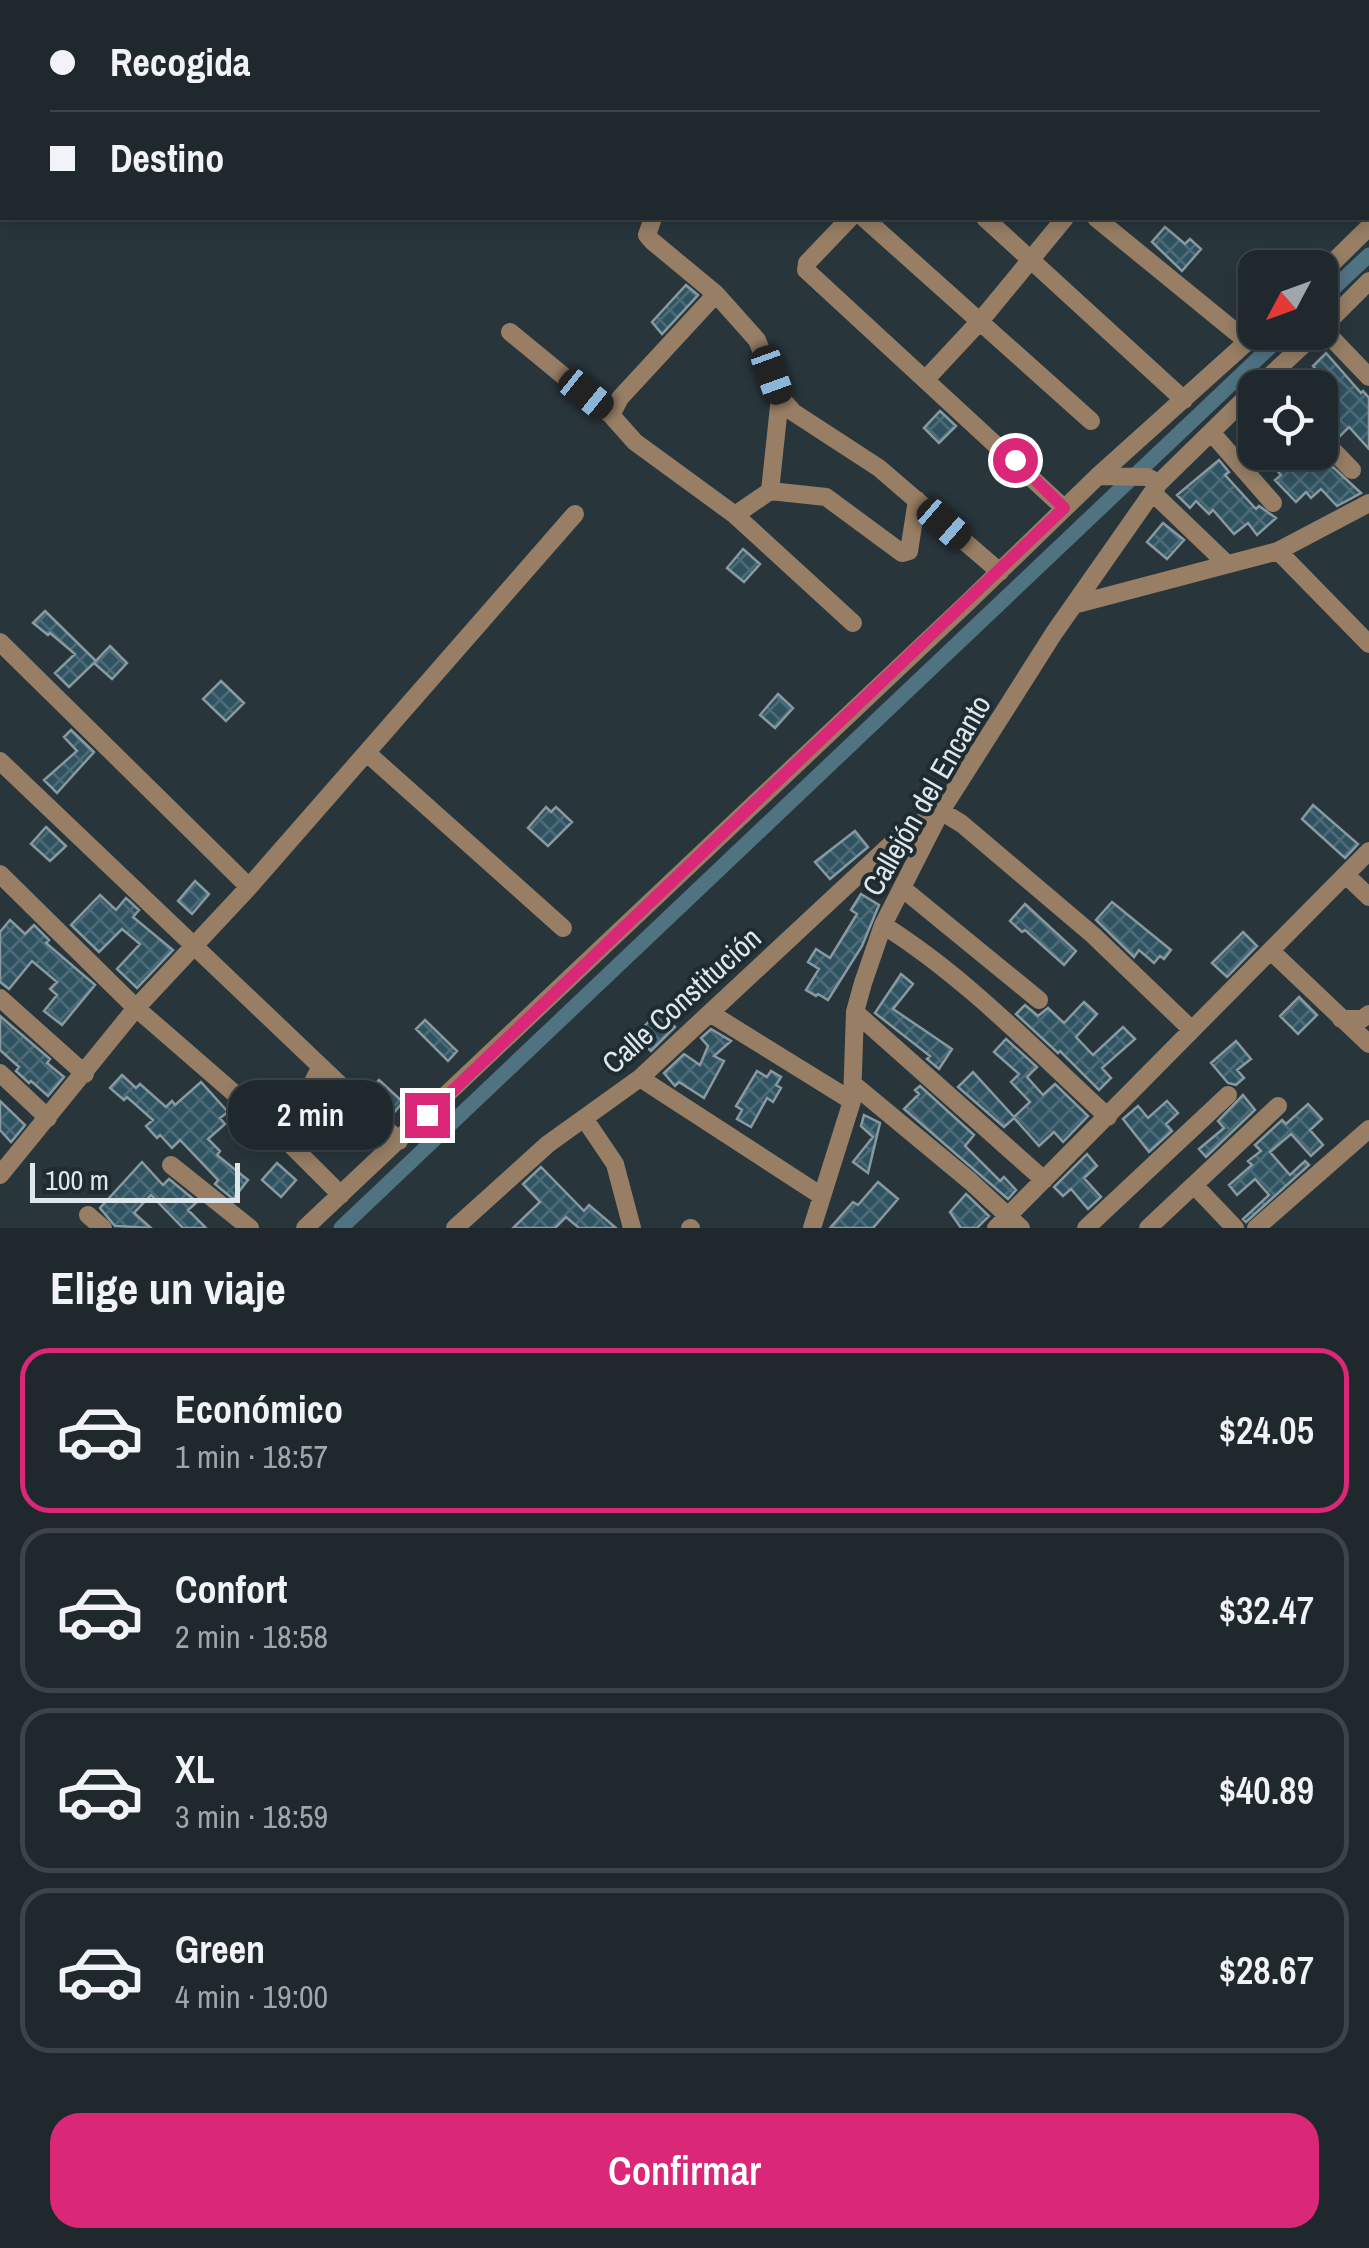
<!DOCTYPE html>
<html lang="es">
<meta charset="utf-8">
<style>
body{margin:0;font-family:"Archivo Narrow",sans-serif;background:#2b3439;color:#f1f3f6;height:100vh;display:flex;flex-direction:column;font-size:38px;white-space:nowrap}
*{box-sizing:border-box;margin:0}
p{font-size:32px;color:#a1a6aa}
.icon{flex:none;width:55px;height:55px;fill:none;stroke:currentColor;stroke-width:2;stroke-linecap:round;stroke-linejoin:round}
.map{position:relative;height:1228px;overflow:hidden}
.drawer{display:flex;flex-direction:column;background:#1e282d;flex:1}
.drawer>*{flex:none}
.top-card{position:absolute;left:0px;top:0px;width:1370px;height:220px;box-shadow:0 5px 15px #0003,0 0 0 2px #3c4449;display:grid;align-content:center;height:220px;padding:0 50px;background:#1e282d}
.needle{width:65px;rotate:229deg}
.fabs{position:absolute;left:1238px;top:250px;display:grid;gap:20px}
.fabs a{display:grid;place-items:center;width:100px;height:100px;border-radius:20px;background:#1e282d;box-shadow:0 5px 15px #0003,0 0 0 2px #3c4449;font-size:50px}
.scale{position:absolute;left:30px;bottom:25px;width:210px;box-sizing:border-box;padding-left:10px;border:5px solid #dee7eb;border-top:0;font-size:28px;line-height:35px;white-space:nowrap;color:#dee7eb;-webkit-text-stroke:8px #1e2c31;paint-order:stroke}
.end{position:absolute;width:45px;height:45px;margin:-22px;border:12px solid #db2777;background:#fff;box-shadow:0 0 0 5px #fff}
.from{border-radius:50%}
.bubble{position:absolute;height:70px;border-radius:30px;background:#1e282d;box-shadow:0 5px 15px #0003,0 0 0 2px #3c4449;font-size:32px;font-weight:600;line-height:70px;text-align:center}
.car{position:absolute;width:30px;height:60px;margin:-30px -15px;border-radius:12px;box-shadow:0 0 8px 2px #0007;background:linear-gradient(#222 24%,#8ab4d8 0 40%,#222 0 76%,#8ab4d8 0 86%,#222 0)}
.top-card b{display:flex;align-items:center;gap:35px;height:95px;font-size:38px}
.top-card b+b{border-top:2px solid #3c4449}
.top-card i{width:25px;height:25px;background:#f1f3f6}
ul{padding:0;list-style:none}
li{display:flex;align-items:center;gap:30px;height:165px;margin:0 20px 15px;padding:0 30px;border:5px solid #3c4449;border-radius:30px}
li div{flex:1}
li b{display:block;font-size:38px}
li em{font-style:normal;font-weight:600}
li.on{border-color:#db2777}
li>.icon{width:90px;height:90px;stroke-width:1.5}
h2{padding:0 50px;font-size:45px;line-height:120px}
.cta{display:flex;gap:20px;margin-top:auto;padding:20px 50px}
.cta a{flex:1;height:115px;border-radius:30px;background:#db2777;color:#fff;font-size:40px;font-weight:600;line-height:115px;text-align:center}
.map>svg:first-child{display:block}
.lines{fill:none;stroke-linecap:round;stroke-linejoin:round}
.canal{stroke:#507382;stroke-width:15}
.building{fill:url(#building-cross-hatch);stroke:#8899a0;stroke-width:2.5}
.street{stroke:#977e65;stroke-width:18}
.route{stroke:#db2777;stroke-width:12}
.labels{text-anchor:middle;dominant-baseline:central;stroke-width:8;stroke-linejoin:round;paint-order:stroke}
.street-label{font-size:30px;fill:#dee7eb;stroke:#1e2c31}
</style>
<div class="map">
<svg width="1369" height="1228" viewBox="0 0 1369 1228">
<defs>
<pattern id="building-cross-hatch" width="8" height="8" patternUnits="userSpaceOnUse" patternTransform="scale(2.5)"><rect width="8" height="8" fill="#305361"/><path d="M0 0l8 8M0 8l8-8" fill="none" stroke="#4e6c78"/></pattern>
</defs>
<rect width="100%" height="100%" fill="#28363c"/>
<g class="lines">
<path class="canal" d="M1320 301 1369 255
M341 1228 1286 332"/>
</g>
<path class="building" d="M1165 227 1185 244 1190 239 1201 249 1182 271 1152 242Z
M686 285 698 295 662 334 652 322Z
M1326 353 1361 393 1363 391 1369 398V449L1349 427 1338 438 1320 420V374L1313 366Z
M940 411 956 426 939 443 924 428Z
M1261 452H1300L1312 464 1321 456 1361 493 1337 506 1321 489 1311 498 1306 492 1296 502 1275 480 1281 475Z
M1219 460 1229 472 1225 475 1256 509 1259 506 1276 518 1257 535 1248 523 1234 534 1213 510 1209 514 1196 501 1190 508 1177 495Z
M1163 523 1184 540 1167 559 1147 542Z
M743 549 760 564 744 582 727 568Z
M45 611 96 661 69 687 55 673 75 654 50 633 48 635 33 623Z
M110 646 127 663 112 679 94 663Z
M221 681 244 703 226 721 203 699Z
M778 694 793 708 775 728 760 715Z
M71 730 94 752 57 793 44 780 77 751 64 737Z
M1313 805 1358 844 1345 858 1302 819Z
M546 807 551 812 556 807 572 822 548 846 528 828Z
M46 827 66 846 50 861 31 844Z
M855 831 868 847 830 879 815 862Z
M195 881 209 894 192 914 178 901Z
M861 894 879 905 862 946 828 1000 818 994 816 996 806 990 819 969 808 962 816 949 830 958 857 914 851 910Z
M100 895 116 910 126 898 139 910 133 917 173 950 137 988 117 969 140 944 122 929 99 952 71 925Z
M1112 902 1171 950 1164 959 1160 956 1154 963 1139 950 1134 957 1096 920Z
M1025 904 1076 951 1064 965 1025 930 1022 932 1010 921Z
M10 920 25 934 34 925 49 940 46 943 95 985 62 1025 44 1011 57 995 50 989 57 982 32 961 9 989 0 982V932Z
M1243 932 1257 946 1227 977 1212 963Z
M901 974 913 984 893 1009 952 1049 939 1069 927 1059 930 1056 875 1013Z
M1299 997 1317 1015 1298 1034 1280 1016Z
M1084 1002 1097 1014 1076 1037 1093 1055 1123 1027 1135 1039 1102 1068 1111 1078 1099 1090 1060 1051 1058 1053 1016 1014 1025 1005 1038 1016 1048 1008 1064 1023Z
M659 1011 675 1027 651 1051 635 1036Z
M0 1016 50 1059 47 1063 64 1077 48 1096 31 1081 29 1083 16 1071 19 1067 0 1050Z
M425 1020 457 1051 448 1061 416 1029Z
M711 1029 731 1041 714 1056 724 1061 704 1098 679 1082 675 1086 664 1073 684 1054 700 1065 708 1046 701 1038Z
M1006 1039 1037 1067 1027 1077 1043 1095 1055 1084 1088 1116 1063 1142 1054 1132 1039 1146 1014 1118 1004 1127 958 1087 973 1072 1014 1117 1030 1102 1011 1082 1019 1074 994 1052Z
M1236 1041 1251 1059 1237 1070 1244 1078 1236 1085 1228 1083 1211 1063Z
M757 1071 767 1077 771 1071 781 1077 776 1085 781 1088 773 1102 767 1098 751 1127 737 1119 742 1110 736 1106Z
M122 1075 136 1088 140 1084 166 1107 172 1101 175 1105 201 1082 228 1112 220 1118 225 1124 208 1139 220 1151 217 1155 248 1180 233 1199 215 1184 218 1180 180 1140 172 1148 160 1135 157 1138 146 1126 153 1120 127 1097 124 1100 110 1088Z
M379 1080 403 1102 391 1116 367 1093Z
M920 1086 974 1135 965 1146 1000 1181 1004 1177 1016 1190 1008 1199 904 1109 919 1094 915 1090Z
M1243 1095 1255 1110 1206 1157 1199 1149 1224 1128 1218 1121Z
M0 1101 25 1125 11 1142 0 1130Z
M1167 1101 1178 1113 1166 1124 1172 1131 1149 1152 1123 1119 1138 1106 1148 1118Z
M1308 1104 1322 1119 1310 1130 1323 1145 1311 1156 1291 1134 1270 1152 1290 1175 1305 1161 1309 1165 1246 1222 1243 1219 1269 1195 1255 1179 1237 1195 1229 1185 1252 1165 1248 1161 1261 1151 1255 1145 1282 1120 1286 1124Z
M864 1115 880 1123 868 1173 853 1162 873 1137 861 1126Z
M1087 1154 1097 1166 1084 1178 1101 1197 1088 1209 1071 1189 1063 1196 1054 1187Z
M142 1162 163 1185 169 1179 197 1202 188 1210 206 1228H183L151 1195 134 1213 151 1228 115 1226 100 1208Z
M277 1163 296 1180 281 1197 262 1180Z
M541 1167 584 1211 589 1205 616 1228H579L566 1217 555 1228H513L540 1202 523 1184Z
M878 1182 898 1199 873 1228H830L853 1202 858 1205Z
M966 1194 989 1216 977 1228H961L950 1212Z"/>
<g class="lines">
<path class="street" d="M9 0 13 2
M697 0 700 2
M819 0 822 2
M900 0 903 2
M119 2 120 0
M956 2 957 0
M0 76 2 74
M0 150 2 147
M653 218 647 235 652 241 716 294
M850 218 807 263 806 270 1064 508
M864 218 1091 421
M985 218 1184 400
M1096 218 1248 342
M1320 275 1369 227
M1320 326 1369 377
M1320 330 1369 281
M510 332 611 415
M927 378 981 320 1065 218
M1257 388 1317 332
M1211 432 1273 503
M1320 437 1352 470
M1098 476 1147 477 1159 483
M770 491 780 397
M1153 493 1227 564
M735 515 770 491 826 497 902 553 909 551 917 500
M1278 551 1369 644
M1077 604 1278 551 1369 503
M853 623 735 515 635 442 611 415 620 398 716 294 757 340 780 397 793 412 879 468 1000 572
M0 642 249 887
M367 753 563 928
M0 761 399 1141
M0 874 136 1008 272 1126 341 1195
M1346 875 1369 897
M902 888 1039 1000
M883 925C966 977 1036 1051 1108 1117
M1271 951 1369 1044
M0 998 85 1074
M855 1012 1044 1180
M710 1013 852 1101
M1341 1019H1362L1369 1014
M0 1073 48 1118
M640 1078 820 1195
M853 1084 970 1181 1021 1228
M584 1118 615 1164 632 1228
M272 1126 305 1098 320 1068
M171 1165 250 1228
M0 1175 136 1008 249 887 575 514
M1194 1185 1235 1228
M88 1215 103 1228
M305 1228 967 603 1098 476 1258 332
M455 1228 548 1144 640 1078 903 833 941 811 962 824 1093 935 1192 1030
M690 1228H691
M812 1228 852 1101 855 1012 863 983 883 925 941 811 1054 633 1159 483 1255 389
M996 1228 1369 851
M1086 1228 1228 1095
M1148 1228 1278 1106
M1256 1228 1369 1129"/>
</g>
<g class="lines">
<path class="route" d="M427 1115 1064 508 1015 460"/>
</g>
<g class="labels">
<g class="street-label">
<text transform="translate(926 795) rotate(-60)">Callejón del Encanto</text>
<text transform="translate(681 1000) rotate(-42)">Calle Constitución</text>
</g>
</g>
</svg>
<div class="fabs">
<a><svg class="needle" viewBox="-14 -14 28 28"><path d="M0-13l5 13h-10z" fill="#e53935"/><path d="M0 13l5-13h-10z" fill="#a1a6aa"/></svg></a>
<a><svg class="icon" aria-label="locate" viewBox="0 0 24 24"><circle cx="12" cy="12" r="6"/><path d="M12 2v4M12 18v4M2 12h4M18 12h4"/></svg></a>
</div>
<div class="scale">100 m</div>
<i class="end from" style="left:1015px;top:460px"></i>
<i class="end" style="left:427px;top:1115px"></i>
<div class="bubble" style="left:228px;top:1080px;width:165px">2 min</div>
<i class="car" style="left:772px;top:375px;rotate:160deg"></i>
<i class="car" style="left:586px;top:394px;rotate:129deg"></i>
<i class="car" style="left:944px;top:524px;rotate:131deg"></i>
<div class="top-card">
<b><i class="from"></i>Recogida</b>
<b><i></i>Destino</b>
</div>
</div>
<section class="drawer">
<h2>Elige un viaje</h2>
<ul>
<li class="on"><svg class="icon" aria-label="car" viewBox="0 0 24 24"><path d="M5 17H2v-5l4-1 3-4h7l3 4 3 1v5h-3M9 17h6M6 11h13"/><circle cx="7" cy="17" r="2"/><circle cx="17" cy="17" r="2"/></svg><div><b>Económico</b><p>1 min · 18:57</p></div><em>$24.05</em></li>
<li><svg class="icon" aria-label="car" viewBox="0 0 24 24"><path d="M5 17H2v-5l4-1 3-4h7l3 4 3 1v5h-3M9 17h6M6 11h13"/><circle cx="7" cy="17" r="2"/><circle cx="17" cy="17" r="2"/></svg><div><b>Confort</b><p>2 min · 18:58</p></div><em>$32.47</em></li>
<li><svg class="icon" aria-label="car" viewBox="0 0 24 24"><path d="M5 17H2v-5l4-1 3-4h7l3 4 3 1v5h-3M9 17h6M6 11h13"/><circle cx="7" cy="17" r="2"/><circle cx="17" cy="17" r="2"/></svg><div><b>XL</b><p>3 min · 18:59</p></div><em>$40.89</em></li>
<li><svg class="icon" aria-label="car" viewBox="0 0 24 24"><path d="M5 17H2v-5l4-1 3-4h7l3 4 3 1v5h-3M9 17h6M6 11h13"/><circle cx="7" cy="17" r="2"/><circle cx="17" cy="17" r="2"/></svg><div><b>Green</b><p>4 min · 19:00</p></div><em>$28.67</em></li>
</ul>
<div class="cta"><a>Confirmar</a></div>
</section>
